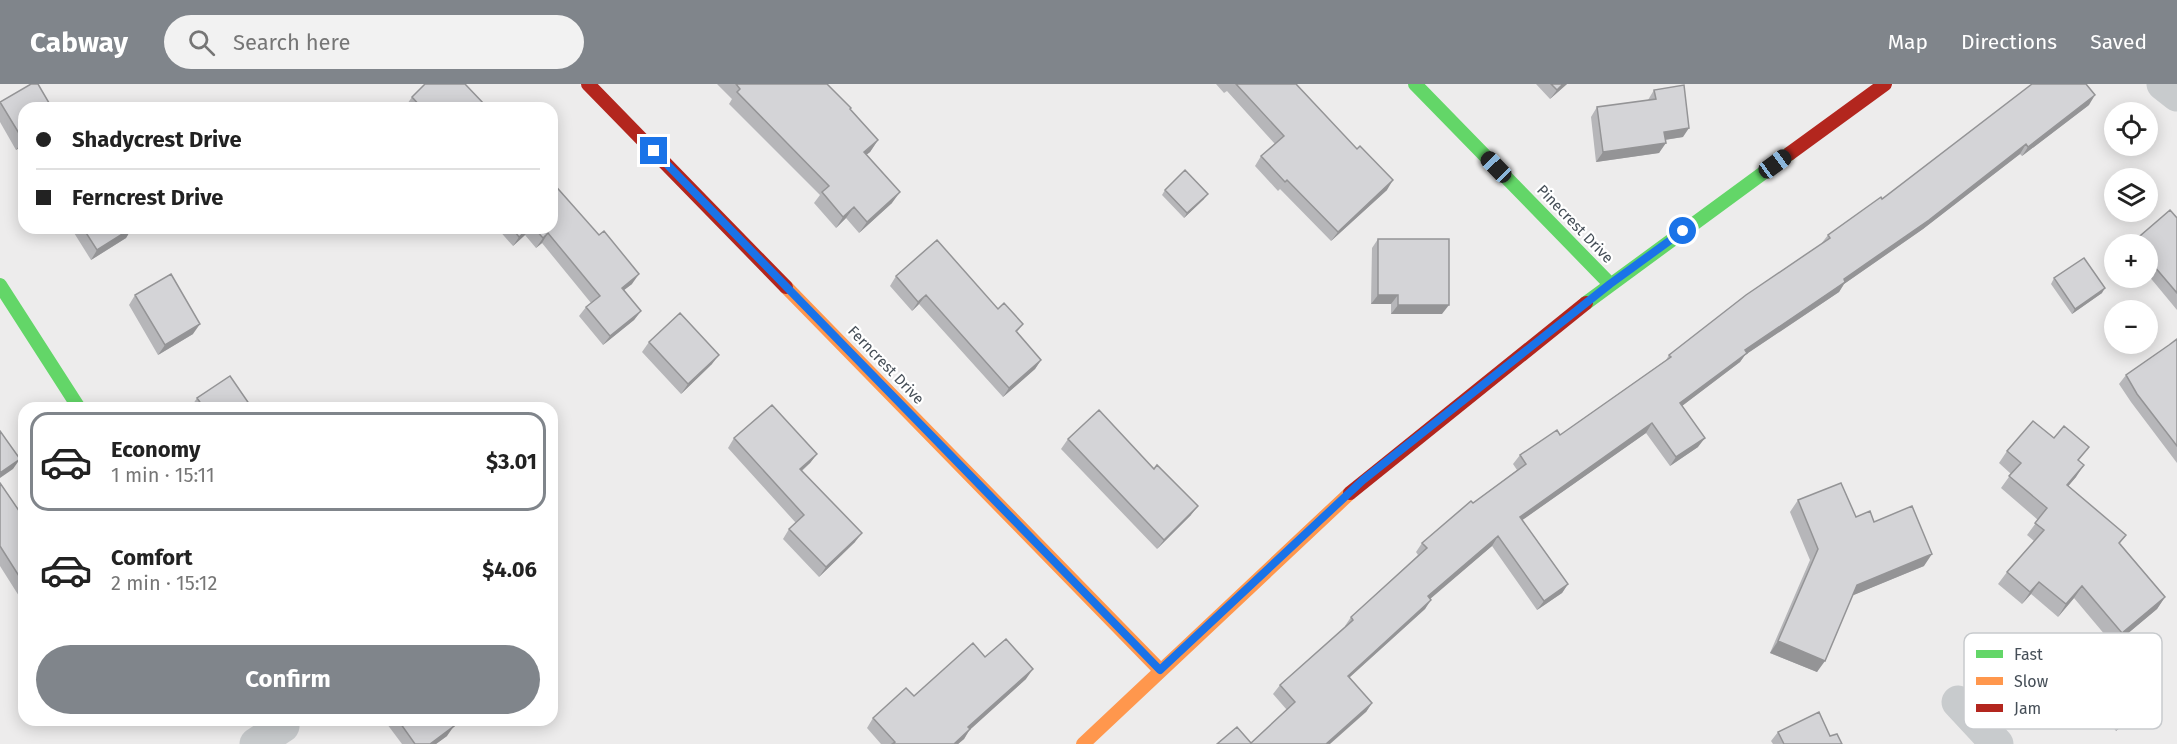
<!DOCTYPE html>
<meta charset="utf-8">
<style>
body{margin:0;font-family:"Fira Sans",sans-serif;background:#f2f2f2;color:#222;height:100vh;display:flex;flex-direction:column;font-size:22px;white-space:nowrap}
*{box-sizing:border-box;margin:0}
p{font-size:20px;color:#767676}
.icon{flex:none;width:33px;height:33px;fill:none;stroke:currentColor;stroke-width:2;stroke-linecap:round;stroke-linejoin:round}
.map{position:relative;flex:1;overflow:hidden}
.drawer{position:absolute;left:18px;top:318px;width:540px;height:324px;display:flex;flex-direction:column;background:#fff;border-radius:18px;box-shadow:0 3px 15px #0003}
.drawer>*{flex:none}
.banner{position:absolute;left:18px;top:18px;width:540px;height:132px;border-radius:18px;box-shadow:0 3px 15px #0003;display:grid;align-content:center;height:132px;padding:0 18px;background:#fff}
.fabs{position:absolute;left:2104px;top:18px;display:grid;gap:12px}
.fabs a{display:grid;place-items:center;width:54px;height:54px;border-radius:50%;background:#fff;box-shadow:0 3px 15px #0003;font-size:30px}
.end{position:absolute;width:27px;height:27px;margin:-14px;border:8px solid #1a73e8;background:#fff;box-shadow:0 0 0 3px #fff}
.from{border-radius:50%}
.car{position:absolute;width:18px;height:36px;margin:-18px -9px;border-radius:8px;box-shadow:0 0 4px 2px #0007;background:linear-gradient(#222 24%,#8ab4d8 0 40%,#222 0 76%,#8ab4d8 0 86%,#222 0)}
.banner b{display:flex;align-items:center;gap:21px;height:57px;font-size:22px}
.banner b+b{border-top:2px solid #e0e0e0}
.banner i{width:15px;height:15px;background:#222}
ul{padding:10px 0 0;list-style:none}
li{display:flex;align-items:center;gap:18px;height:99px;margin:0 12px 9px;padding:0 6px;border:3px solid transparent;border-radius:18px}
li div{flex:1}
li b{display:block;font-size:22px}
li em{font-style:normal;font-weight:700}
li.on{border-color:#80858b}
li>.icon{width:54px;height:54px;stroke-width:1.5}
.primary-button{display:flex;gap:12px;margin-top:auto;padding:12px 18px}
.primary-button a{flex:1;height:69px;border-radius:36px;background:#80858b;color:#fff;font-size:24px;font-weight:700;line-height:69px;text-align:center}
header{display:flex;align-items:center;gap:36px;box-sizing:border-box;height:84px;padding:0 30px;background:#80858b;color:#fff}
header strong{font-size:28px}
nav{display:flex;gap:33px;margin-inline-start:auto;font-size:21px}
.search{width:420px;height:54px;background:#f2f2f2;display:flex;align-items:center;gap:15px;box-sizing:border-box;padding:0 21px;border-radius:33px;color:#767676;font-size:22px}
.map>svg:first-child{display:block}
.lines{fill:none;stroke-linecap:round;stroke-linejoin:round}
.street{stroke:#c8cbcd;stroke-width:33}
.fast{stroke:#63d668;stroke-width:14}
.slow{stroke:#ff974d;stroke-width:14}
.jam{stroke:#b3261e;stroke-width:14}
.wall{fill:#b6b6b9}
.shaded-wall{fill:#949496}
.building{fill:#d4d4d7;stroke:#949496;stroke-width:1.5}
.route{stroke:#1a73e8;stroke-width:8}
.labels{text-anchor:middle;dominant-baseline:central;stroke-width:4.5;stroke-linejoin:round;paint-order:stroke}
.street-label{font-size:15px;fill:#454e57;stroke:#fff}
.key{fill:#fff;stroke:#c7cacd;stroke-width:1.5}
.key-label{font-size:16px;fill:#454e57}
</style>
<header>
<strong>Cabway</strong>
<div class="search"><svg class="icon" aria-label="search" viewBox="0 0 24 24"><circle cx="10" cy="10" r="6"/><path d="M15 15l6 6"/></svg>Search here</div>
<nav><a>Map</a><a>Directions</a><a>Saved</a></nav>
</header>
<div class="map">
<svg width="2177" height="660" viewBox="0 0 2177 660">
<rect width="100%" height="100%" fill="#edecec"/>
<g class="lines">
<path class="street" d="M2163 0 2177 11
M1958 618 1997 660
M256 660 283 642"/>
<path class="fast" d="M1415 0 1610 200
M0 201 79 324
M1586 219 1789 70"/>
<path class="slow" d="M786 203 1160 586
M1083 660 1350 409"/>
<path class="jam" d="M588 0 786 203
M1789 70 1885 0
M1350 409 1586 219"/>
</g>
<path class="wall" d="M717 0H827L878 56 870 68 866 71 892 119 859 149 846 134 836 144 814 119 820 111 729 20 732 15Z
M1216 0H1296L1387 106 1331 157 1280 105 1278 107 1255 82 1261 72 1275 60 1227 7 1224 9Z
M1536 0H1567L1550 15Z
M1654 6 1683 53 1665 56 1659 69 1596 78 1591 33 1597 23 1648 16Z
M412 13 483 24H406L405 23Z
M0 18 24 24V61L16 66 0 38Z
M2089 21 2022 72 2020 70 1923 145 1844 200 1839 208 1745 271 1740 278 1682 322 1698 363 1670 382 1646 349 1522 436 1568 500 1562 509 1537 526 1492 462 1430 514 1425 525 1349 594 1372 619 1366 628 1251 659 1287 626 1273 610 1280 601 1345 543V542L1351 533 1418 471 1416 468 1422 459 1473 419 1517 386 1513 380 1520 371 1560 351 1666 276 1669 271 1821 160 1828 151 1882 115Z
M1165 106 1204 115 1184 134 1162 111Z
M2177 134V226L2148 191V160H2131L2133 158Z
M71 144H132L126 154 91 176Z
M497 144H552L632 200 624 206 641 227 634 236 603 261 579 232 586 223 591 219 542 159 536 164 525 151 513 162Z
M1378 155 1442 230H1391V220H1371L1372 164Z
M896 192 998 225 1023 240 1017 248 1041 276 1035 285 1003 313 919 220 912 227 890 202Z
M2054 194 2102 209 2072 230 2051 200Z
M135 211 193 250 158 271 129 221Z
M2177 255V379L2131 318 2119 300 2126 291 2169 261Z
M649 258 712 280 681 310 642 268Z
M197 314 252 324H191V323Z
M734 354 817 370 810 379 802 387 855 458 819 493 783 455 789 445 796 439 728 364Z
M1068 355 1154 385 1191 431 1157 465 1061 365Z
M2007 367 2079 377 2076 393 2068 402 2126 451 2120 459 2165 513 2157 525 2120 556 2160 607 2154 616 2116 647 2072 593 2079 583 2111 558 2074 514 2058 533 2031 510 2022 520 1998 500 2007 488 2034 457 2027 451 2038 436 2001 404 2011 390 1999 379Z
M0 399 24 434V520L0 482Z
M1798 416 1874 438 1924 482 1853 511 1817 588 1770 569 1810 476 1790 428Z
M985 573 1026 595 970 645 964 655 958 660H881L867 644 873 634Z
M384 636H449L447 652 436 660H402Z
M1778 648 1830 652 1842 660H1773L1771 657Z"/>
<path class="shaded-wall" d="M1563 0H1567L1550 15 1557 6Z
M2095 11 2089 21 2022 72 2028 63Z
M1689 44 1683 53 1657 57 1664 48Z
M24 55V61L16 66 23 56Z
M878 56 870 68 856 79 864 68Z
M1666 59 1659 69 1596 78 1603 68Z
M2026 60 2020 70 1923 145 1844 200 1839 208 1745 271 1740 278 1674 328 1680 319 1745 266 1844 195Z
M1393 96 1387 106 1331 157 1338 148Z
M900 108 892 119 859 149 867 138Z
M1208 110 1204 115 1184 134 1187 129Z
M854 123 846 134 836 144 843 133Z
M132 144 126 154 91 176 97 166Z
M529 144H530L525 151 513 162 519 153Z
M548 149 542 159 536 164 543 154Z
M639 190 632 200 615 213 622 204Z
M2105 204 2102 209 2072 230 2075 225Z
M926 211 919 220 912 227 918 218Z
M1378 211H1398L1391 220H1371Z
M1398 221H1449L1442 230H1391Z
M641 227 634 236 603 261 610 252Z
M200 240 193 250 158 271 165 261Z
M719 271 712 280 681 310 688 300Z
M1041 276 1035 285 1003 313 1009 304Z
M1652 339 1646 349 1514 442 1520 433Z
M1705 354 1698 363 1670 382 1676 373Z
M817 370 810 379 793 394 800 385Z
M20 375 13 385 0 394V389Z
M2084 381 2076 393 2059 413 2067 401Z
M1198 422 1191 431 1157 465 1164 456Z
M862 449 855 458 819 493 826 483Z
M1498 452 1492 462 1422 522 1428 512Z
M1932 470 1924 482 1849 513 1857 501Z
M2039 498 2031 510 2022 520 2030 508Z
M1568 500 1562 509 1537 526 1544 517Z
M2082 502 2074 514 2058 533 2066 520Z
M2165 513 2157 525 2114 561 2122 549Z
M1431 516 1425 525 1341 601 1348 592Z
M1778 557 1825 577 1817 588 1770 569Z
M1033 585 1026 595 962 653 968 643Z
M2160 607 2154 616 2116 647 2122 638Z
M1372 619 1366 628 1330 660H1326Z
M454 642 447 652 436 660H430Z
M970 645 964 655 958 660H954Z"/>
<path class="building" d="M31 0H38L52 24H24V55L23 56 0 18Z
M425 0H465L485 21 482 24H422L412 13Z
M736 0H827L851 24 850 25 878 56 864 68 900 108 867 138 854 123 843 133 822 108 829 102 737 8 740 5Z
M1236 0H1296L1357 65 1360 62 1393 96 1338 148 1287 96 1285 98 1261 72 1284 52Z
M1551 0H1563L1557 6Z
M2032 0H2086L2095 11 2028 63 2026 60 1929 136 1844 195 1845 198 1745 266 1747 269 1680 319 1705 354 1676 373 1652 339 1520 433 1568 500 1544 517 1498 452 1428 512 1431 516 1348 592 1372 619 1326 660H1217L1237 643 1251 659 1295 618 1280 601 1353 536 1351 533 1427 464 1422 459 1471 417 1473 419 1526 380 1520 371 1557 346 1560 351 1671 273 1669 271 1746 211 1830 154 1828 151 1881 113 1882 115Z
M1684 1 1689 44 1664 48 1666 59 1603 68 1597 23 1656 15 1654 6Z
M1185 86 1208 110 1187 129 1165 106Z
M552 98 599 151 604 147 639 190 622 204 641 227 610 252 586 223 600 212 548 149 543 154 534 144H552Z
M2170 126 2177 134V209L2148 175V160H2136L2133 158Z
M83 144H132L97 166Z
M512 144H529L519 153Z
M1378 155H1449V221H1398V211H1378Z
M937 156 998 225 1004 219 1023 240 1016 247 1041 276 1009 304 926 211 918 218 896 192Z
M2084 174 2105 204 2075 225 2054 194Z
M171 190 200 240 165 261 135 211Z
M680 229 719 271 688 300 649 258Z
M2177 255V362L2137 310 2126 291 2169 261Z
M230 292 252 324H204L197 314Z
M772 321 817 370 800 385 862 449 826 483 789 445 804 431 734 354Z
M1099 326 1154 385 1157 381 1198 422 1164 456 1068 355Z
M2033 337 2054 354 2064 342 2089 363 2078 376 2084 381 2067 401 2126 451 2119 459 2165 513 2122 549 2082 502 2066 520 2039 498 2030 508 2007 488 2044 446 2035 439 2047 424 2009 392 2021 379 2007 367Z
M0 347 20 375 0 389Z
M0 399 24 434V500L0 462Z
M1841 399 1856 433 1870 427 1874 438 1912 422 1932 470 1857 501 1825 577 1778 557 1818 465 1798 416Z
M1006 555 1033 585 968 643 970 645 954 660H892L895 658 873 634 906 604 914 612 973 559 985 573Z
M1819 628 1830 652 1837 650 1842 660H1784L1778 648Z
M398 636H449L454 642 430 660H415Z"/>
<g class="lines">
<path class="route" d="M654 67 1160 586 1363 396 1610 200 1683 147"/>
</g>
<g class="labels">
<g class="street-label">
<text transform="translate(1575 140) rotate(46)">Pinecrest Drive</text>
<text transform="translate(886 281) rotate(46)">Ferncrest Drive</text>
</g>
</g>
<rect x="1964" y="549" width="198" height="96" rx="9" class="key"/>
<rect x="1976" y="566" width="27" height="8" fill="#63d668"/>
<rect x="1976" y="593" width="27" height="8" fill="#ff974d"/>
<rect x="1976" y="620" width="27" height="8" fill="#b3261e"/>
<g class="key-label">
<text x="2014" y="576">Fast</text>
<text x="2014" y="603">Slow</text>
<text x="2014" y="630">Jam</text>
</g>
</svg>
<div class="fabs">
<a><svg class="icon" aria-label="locate" viewBox="0 0 24 24"><circle cx="12" cy="12" r="6"/><path d="M12 2v4M12 18v4M2 12h4M18 12h4"/></svg></a>
<a><svg class="icon" aria-label="layers" viewBox="0 0 24 24"><path d="M12 4l9 5-9 5-9-5zM3 14l9 5 9-5"/></svg></a>
<a>+</a>
<a>−</a>
</div>
<i class="end from" style="left:1683px;top:147px"></i>
<i class="end" style="left:654px;top:67px"></i>
<i class="car" style="left:1775px;top:80px;rotate:54deg"></i>
<i class="car" style="left:1496px;top:83px;rotate:316deg"></i>
<div class="banner">
<b><i class="from"></i>Shadycrest Drive</b>
<b><i></i>Ferncrest Drive</b>
</div>
<section class="drawer">
<ul>
<li class="on"><svg class="icon" aria-label="car" viewBox="0 0 24 24"><path d="M5 17H2v-5l4-1 3-4h7l3 4 3 1v5h-3M9 17h6M6 11h13"/><circle cx="7" cy="17" r="2"/><circle cx="17" cy="17" r="2"/></svg><div><b>Economy</b><p>1 min · 15:11</p></div><em>$3.01</em></li>
<li><svg class="icon" aria-label="car" viewBox="0 0 24 24"><path d="M5 17H2v-5l4-1 3-4h7l3 4 3 1v5h-3M9 17h6M6 11h13"/><circle cx="7" cy="17" r="2"/><circle cx="17" cy="17" r="2"/></svg><div><b>Comfort</b><p>2 min · 15:12</p></div><em>$4.06</em></li>
</ul>
<div class="primary-button"><a>Confirm</a></div>
</section>
</div>
